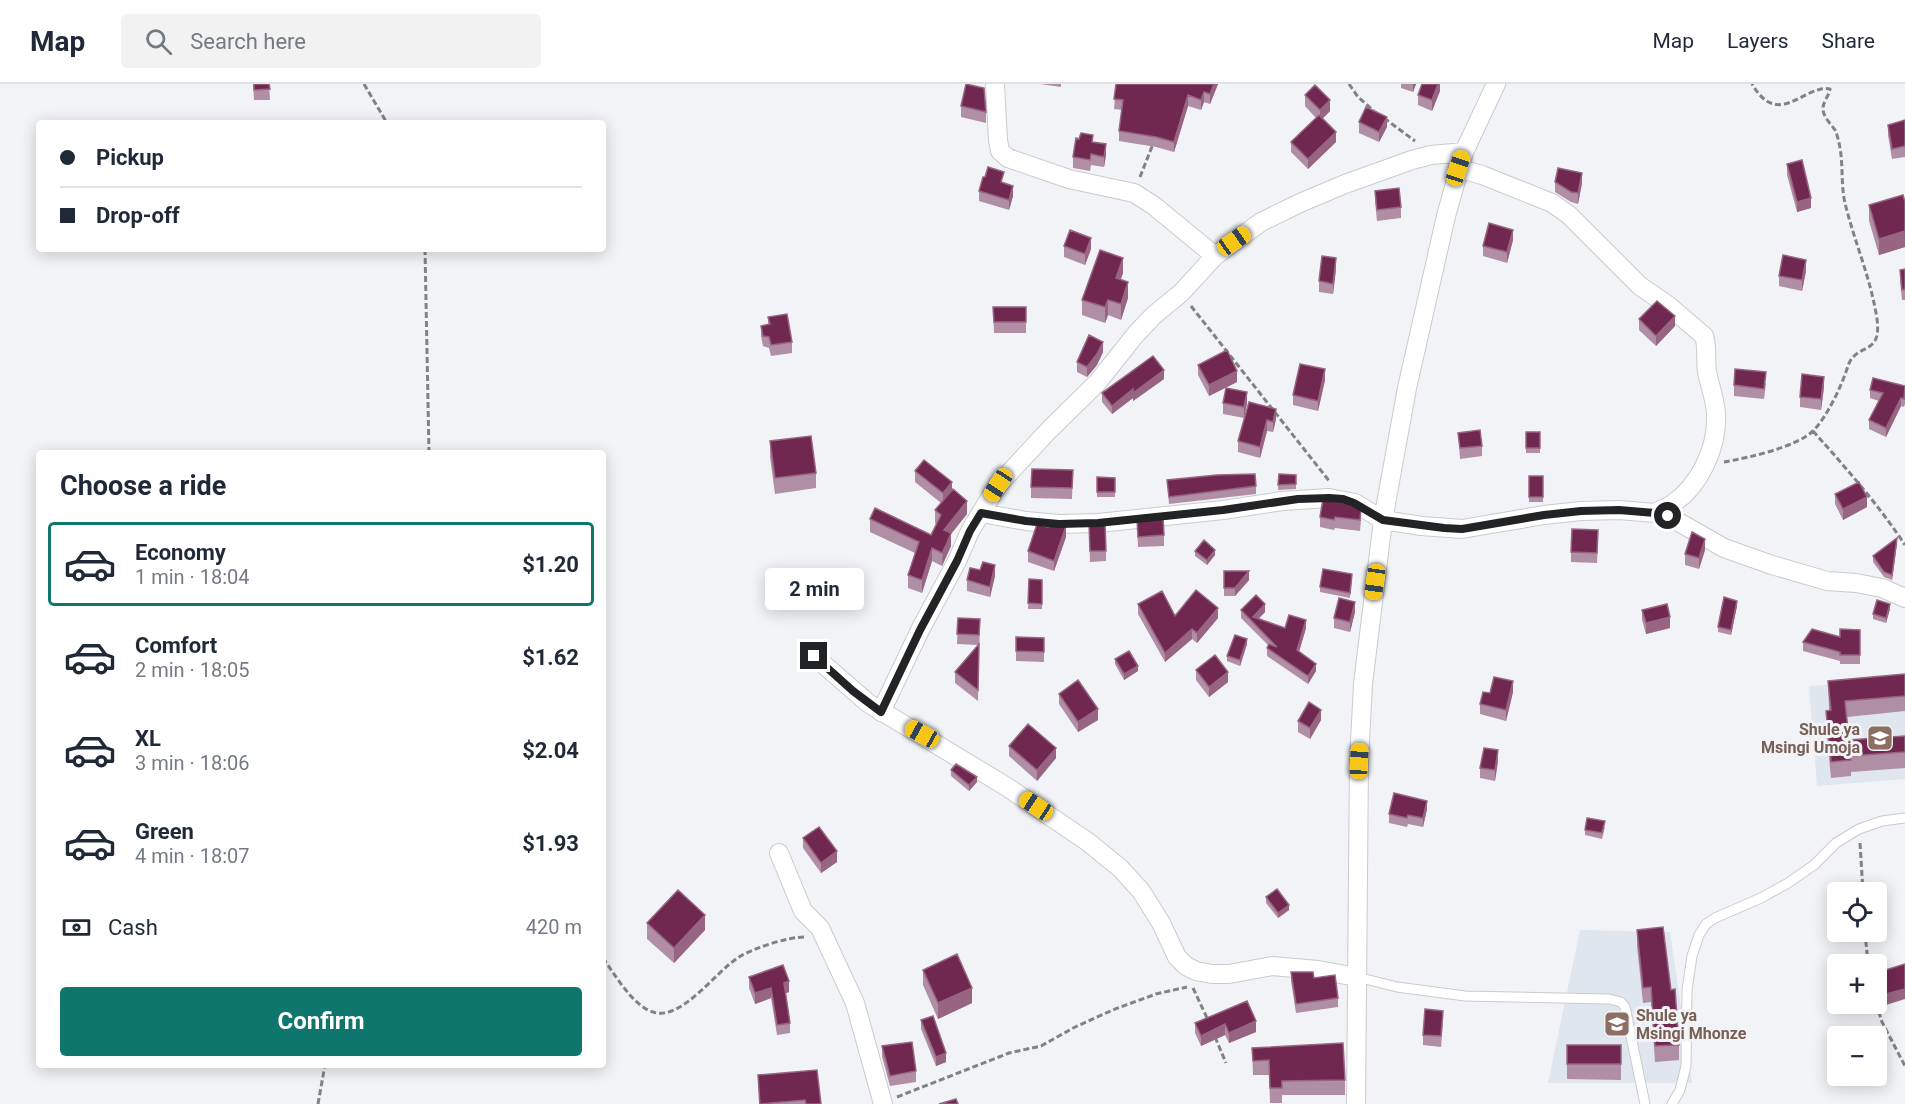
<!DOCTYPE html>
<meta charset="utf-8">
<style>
body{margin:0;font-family:Roboto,sans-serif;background:#f2f2f3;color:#1f2937;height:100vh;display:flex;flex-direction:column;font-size:22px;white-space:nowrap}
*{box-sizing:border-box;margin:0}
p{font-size:20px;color:#747a83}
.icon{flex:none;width:33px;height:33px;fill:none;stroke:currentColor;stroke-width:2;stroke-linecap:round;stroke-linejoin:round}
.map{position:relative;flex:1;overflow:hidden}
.details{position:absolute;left:36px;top:366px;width:570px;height:618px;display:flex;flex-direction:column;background:#fff;border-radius:6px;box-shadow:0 3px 15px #0003}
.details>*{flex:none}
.guide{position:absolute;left:36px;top:36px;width:570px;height:132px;border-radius:6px;box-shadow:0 3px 15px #0003;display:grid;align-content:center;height:132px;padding:0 24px;background:#fff}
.controls{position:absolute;left:1827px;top:798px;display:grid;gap:12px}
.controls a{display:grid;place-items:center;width:60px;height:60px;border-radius:6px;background:#fff;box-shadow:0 3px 15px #0003;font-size:30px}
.end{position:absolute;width:27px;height:27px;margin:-14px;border:8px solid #222324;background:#fff;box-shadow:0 0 0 3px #fff}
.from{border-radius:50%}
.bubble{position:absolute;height:42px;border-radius:6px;background:#fff;box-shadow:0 3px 15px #0003;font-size:20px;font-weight:700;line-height:42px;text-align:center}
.car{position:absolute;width:18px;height:36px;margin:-18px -9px;border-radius:8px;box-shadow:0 0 4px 2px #0007;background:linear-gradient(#f5c518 24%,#345 0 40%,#f5c518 0 76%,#345 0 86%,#f5c518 0)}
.guide b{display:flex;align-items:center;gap:21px;height:57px;font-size:22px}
.guide b+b{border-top:2px solid #e0e1e3}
.guide i{width:15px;height:15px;background:#1f2937}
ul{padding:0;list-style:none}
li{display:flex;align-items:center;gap:18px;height:84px;margin:0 12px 9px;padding:0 12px;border:3px solid transparent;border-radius:6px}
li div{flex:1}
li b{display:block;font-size:22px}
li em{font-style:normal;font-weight:700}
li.active{border-color:#0f766e}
li>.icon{width:54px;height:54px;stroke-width:1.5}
h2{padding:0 24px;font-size:27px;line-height:72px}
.pay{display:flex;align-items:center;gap:15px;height:66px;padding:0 24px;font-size:22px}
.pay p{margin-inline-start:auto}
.primary-button{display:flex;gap:12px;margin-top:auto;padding:12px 24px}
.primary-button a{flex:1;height:69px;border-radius:6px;background:#0f766e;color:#fff;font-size:24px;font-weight:700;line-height:69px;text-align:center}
header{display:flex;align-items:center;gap:36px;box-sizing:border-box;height:84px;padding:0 30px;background:#fff;border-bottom:2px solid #e0e1e3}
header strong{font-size:28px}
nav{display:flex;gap:33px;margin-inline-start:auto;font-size:21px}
.search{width:420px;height:54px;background:#f2f2f3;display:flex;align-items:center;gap:15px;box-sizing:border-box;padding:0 21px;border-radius:6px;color:#747a83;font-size:22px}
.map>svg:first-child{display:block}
.built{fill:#dfe6ee}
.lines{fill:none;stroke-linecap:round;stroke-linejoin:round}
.service-casing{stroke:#c9cbcd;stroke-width:11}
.minor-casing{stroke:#c9cbcd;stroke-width:20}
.path{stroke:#818284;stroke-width:3;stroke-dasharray:6 3;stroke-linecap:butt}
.service{stroke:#fff;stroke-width:9}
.minor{stroke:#fff;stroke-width:18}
.wall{fill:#b08ea4}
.shaded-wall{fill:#976582}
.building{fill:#702851;stroke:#976582;stroke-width:1.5}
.route{stroke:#222324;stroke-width:8}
.labels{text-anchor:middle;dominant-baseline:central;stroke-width:6;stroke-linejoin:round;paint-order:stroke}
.education-label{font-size:16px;font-weight:bold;fill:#785e54;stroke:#f1f3f6;text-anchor:end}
</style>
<header>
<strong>Map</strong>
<div class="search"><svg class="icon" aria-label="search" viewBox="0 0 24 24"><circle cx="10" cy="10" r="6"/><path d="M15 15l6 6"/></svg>Search here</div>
<nav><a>Map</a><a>Layers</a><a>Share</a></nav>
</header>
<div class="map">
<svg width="1905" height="1020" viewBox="0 0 1905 1020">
<rect width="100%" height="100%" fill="#f1f3f6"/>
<path class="built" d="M1905 595V695L1817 702 1809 602Z
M1580 846 1670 848 1692 999H1548Z"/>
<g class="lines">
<defs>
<path id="service" d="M1357 893 1397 903 1465 912 1609 915 1621 918 1625 923 1645 1020
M1672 1020 1680 1006 1686 982 1687 906 1692 872 1699 851 1706 840 1715 834 1761 814 1788 799 1814 781 1836 759 1859 745 1882 737 1905 734"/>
<path id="minor" d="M995 0 998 56 1000 67 1008 74 1069 95 1134 109 1153 121 1215 172
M1458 84 1482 91 1552 119 1569 131 1640 202 1669 222 1704 252C1708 263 1705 276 1707 288 1710 302 1715 315 1716 329 1718 363 1700 402 1671 421 1666 424 1660 426 1655 429
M981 429 1026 437 1059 440 1098 439 1223 426 1282 417 1329 414 1355 419 1383 436 1422 442 1462 445 1544 431 1581 427 1619 426 1655 429 1668 432 1724 464 1772 481 1827 497 1856 499 1882 504 1905 514
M814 572 868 619 1007 703 1088 758 1120 784 1141 807 1161 839 1177 873 1186 882 1196 887 1212 890H1229L1272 882 1318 886 1357 893
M881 628 920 546 957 477 970 447 998 401 1049 346 1097 299 1136 250 1154 231 1181 209 1215 172 1261 138 1300 119 1345 100 1412 76 1431 71 1464 68
M779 769 803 827 820 844 855 919 883 1020
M1356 1020 1359 677 1363 600 1383 436 1407 304 1446 132 1464 68 1496 0"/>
</defs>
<use href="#service" class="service-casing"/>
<use href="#minor" class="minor-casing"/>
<path class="path" d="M364 0 387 39
M1349 0 1358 13 1374 27
M1384 34 1415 57
M1140 93 1153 60
M425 165 429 369
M1191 222 1330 398
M1813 347C1845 383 1878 420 1905 461
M1724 378C1747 374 1798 363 1814 346 1828 331 1842 301 1848 282 1854 263 1874 268 1877 251 1879 241 1876 229 1874 219 1867 186 1854 155 1846 123 1840 102 1844 80 1839 59 1838 55 1837 50 1835 46 1831 40 1824 34 1823 26 1822 19 1829 12 1830 5 1804 0 1779 46 1752 0
M1860 759 1863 808
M1865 848 1868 880
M603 874C615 891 633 922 653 928 681 938 716 887 739 873 754 864 787 853 805 853
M1193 904 1208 936
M1876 919 1882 938 1905 982
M1215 953 1226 979
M897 1013 1009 969 1041 962 1075 943 1115 925 1156 910 1187 903
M318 1020 325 981"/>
<use href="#service" class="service"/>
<use href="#minor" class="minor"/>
</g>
<path class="wall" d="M253 0H269L270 16H254Z
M1040 0H1061V3Z
M1116 0H1218L1210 20 1204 18 1201 26 1188 22 1174 68 1156 63 1119 57V47L1122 26 1114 25Z
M1401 0H1416L1413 8 1401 4Z
M1440 0V7L1432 27 1418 21V11Z
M1305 11 1330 27 1323 34 1336 58 1308 85 1291 68V58L1316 34 1305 22Z
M961 22 986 28V39L961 33Z
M1905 36V73L1892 75 1888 51V41Z
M1359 38 1387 43 1379 58 1359 49Z
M1093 58 1106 71 1104 83 1091 81 1090 87 1073 84V73Z
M1787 80 1811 124 1797 128 1787 91Z
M1555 98 1582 99 1578 120 1571 118 1555 108Z
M1004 99 1013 112 1009 126 979 117V107Z
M1375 107 1401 123V134L1377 137 1375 117Z
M1905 118V163L1879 171 1869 137V121Z
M1513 156 1507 179 1483 172V162Z
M1064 162 1091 165 1085 181 1064 173Z
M1336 185 1333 210 1319 208V197Z
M1905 185V216H1902L1900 197V186Z
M1806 187 1802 207 1779 202V192Z
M1123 189 1120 196 1128 214 1121 236 1108 231 1105 239 1082 231V216Z
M993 223H1026V249H994Z
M768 233 792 258V269L771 272 769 264 763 262 761 252V242L768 240Z
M1639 235 1675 242 1656 262 1639 246Z
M1103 268 1097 281 1087 293 1077 288V278Z
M1198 281 1237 298 1209 312 1198 291Z
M1164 295 1133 317V314L1112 330 1102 318V309Z
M1325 296 1318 327 1293 321V311Z
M1766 299 1764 315 1734 312V301Z
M1905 302V320L1904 323 1901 322 1886 353 1869 345V336L1879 317 1870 314V306Z
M1824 303 1821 326 1800 323V313Z
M1249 318 1276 335 1273 348 1267 347 1260 374 1238 368V357Z
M1223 319H1247L1244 334 1223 330Z
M1526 348H1540V369H1526Z
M1458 349 1482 362V372L1460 375Z
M770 357 816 389V404L775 410 770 373Z
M1073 386 1072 415 1031 414V403Z
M915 387 952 406 967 430 951 450V462L942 482 932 477 922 509 908 504V491L915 469 870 448V435L931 451 936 440 935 439V426L941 419 915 398Z
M1279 390 1296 391V405L1278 406Z
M1529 392H1543V418H1529Z
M1097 393 1115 394V413H1097Z
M1167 396 1256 402V410L1169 420Z
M1835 410 1867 423 1843 436 1835 420Z
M1323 415 1361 436 1360 447 1335 444 1334 446 1320 443V433Z
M1137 436 1164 451V462L1138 463Z
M1089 440 1106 467V477L1090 478Z
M1048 443 1066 453 1054 487 1028 478V467Z
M1598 457 1597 479 1571 478V468Z
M1897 459 1892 496 1884 493 1873 478V472Z
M1705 466 1699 485 1685 481V470Z
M1195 467 1215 471 1207 481 1195 472Z
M1224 487 1249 496 1235 512H1224Z
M995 492 990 513 967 507V496Z
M1029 495 1042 496V525H1028Z
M1352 496 1350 514 1320 508V503Z
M1138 520 1175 532 1218 534 1197 559 1192 555 1165 578 1138 530Z
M1737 522 1731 551 1718 548V543Z
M1890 525 1886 539 1873 535V530Z
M1241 526 1265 528 1259 534 1285 544H1306L1299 568 1316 587 1308 600 1267 572V564L1269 562 1241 534Z
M1642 526 1670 544 1646 550 1642 536Z
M1355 528 1350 548 1334 544V534Z
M958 534 980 535 978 617 955 599V588L978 561 957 560Z
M1860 546V580H1840V577L1803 567V558L1840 553Z
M1016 553 1044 554V578L1016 577Z
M1247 560 1240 582 1227 577V572Z
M1115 575 1138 587 1124 596 1115 580Z
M1196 586 1228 598 1209 613 1196 596Z
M1905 590V627L1847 633 1849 656 1905 652V684L1851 688V692L1831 694 1826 642V627L1829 626 1828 597Z
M1513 608 1506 637 1480 630V620L1490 609Z
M1059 610 1098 636 1078 648 1059 620Z
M1321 636 1310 655 1298 648V637Z
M1009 662 1056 674 1037 697 1009 672Z
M1498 677 1495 697 1480 694V684Z
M951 686 977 698 969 707 951 692Z
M1427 725 1423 743 1408 740 1407 743 1389 739V730Z
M1605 743 1602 755 1585 751V746Z
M803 754 837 778 821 789 803 764Z
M1266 813 1289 826 1278 834 1266 819Z
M647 839 705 846 674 879 647 855Z
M1637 846 1679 961V976L1655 978 1651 918 1643 919 1637 862Z
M1905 880 1886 921 1879 898V888Z
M923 886 972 919 938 935 923 901Z
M1291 888 1314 894 1338 914V923L1296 929 1291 897Z
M749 893 789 908 786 909 790 939V949L777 951 771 914 755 920 749 904Z
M921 936 946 978 936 982 921 945Z
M1256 937V948L1229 959 1225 951 1201 962 1195 949V939Z
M1443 938 1441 963 1423 961V951Z
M1567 961H1621V996L1567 995Z
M882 962 916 987V998L890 1002 882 973Z
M1252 964 1345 996V1011H1282V1019H1270L1269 991H1253Z
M758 991 821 1020H759Z"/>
<path class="shaded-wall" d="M1214 0H1218L1210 20V10Z
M1413 0H1416L1413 8Z
M1438 0H1440V7L1432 27V16Z
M1204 8V18L1201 26V16Z
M1188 11V22L1174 68V58Z
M1330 16V27L1320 37V26Z
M1387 33V43L1379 58V48Z
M1336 48V58L1308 85V75Z
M1106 60V71L1104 83V73Z
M1582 89V99L1578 120V109Z
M1013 102V112L1009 126V116Z
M1811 114V124L1797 128V118Z
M1513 146V156L1507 179V168Z
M1905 147V163L1879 171V155Z
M1091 154V165L1085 181V170Z
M1123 174V189L1116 210V194Z
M1336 174V185L1333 210V200Z
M1806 176V187L1802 207V196Z
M1128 198V214L1121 236V220Z
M1108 216V231L1105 239V223Z
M1675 232V242L1656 262V252Z
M1103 258V268L1097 281 1087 293V283Z
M1325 285V296L1318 327V317Z
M1164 286V295L1133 317V309Z
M1237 287V298L1209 312V301Z
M1824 293V303L1821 326V315Z
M1133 305V314L1112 330V322Z
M1247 308V319L1244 334V323Z
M1901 314V322L1886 353V344Z
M1276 325V335L1273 348V338Z
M1267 336V347L1260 374V363Z
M952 398V409L943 420V409Z
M1867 413V423L1843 436V425Z
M967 417V430L951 450V462L942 482 944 446Z
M1066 442V453L1054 487V477Z
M1897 454V459L1892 496V491Z
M1705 455V466L1699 485V474Z
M932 464V477L922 509V496Z
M1215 466V471L1207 481V476Z
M995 481V492L990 513V503Z
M1249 487V496L1235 512V504Z
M1737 517V522L1731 551V546Z
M1355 518V528L1350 548V538Z
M1265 520V528L1254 539 1253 533Z
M1890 520V525L1886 539V534Z
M1218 524V534L1197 559V549Z
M1670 533V544L1646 550V539Z
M1306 536V544L1297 574V566Z
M1192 545V555L1165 578V569Z
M1247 555V560L1240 582V576Z
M1316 580V587L1308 600V592Z
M1138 582V587L1124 596V590Z
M1228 588V598L1209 613V603Z
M1513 597V608L1506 637V626Z
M1098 625V636L1078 648V638Z
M1321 626V636L1310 655V644Z
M1056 664V674L1037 697V686Z
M1498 666V677L1495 697V686Z
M977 693V698L969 707V701Z
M1427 717V725L1423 743V734Z
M837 767V778L821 789V779Z
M1289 821V826L1278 834V829Z
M705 831V846L674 879V864Z
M789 897V908L784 910V899Z
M771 904V914L755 920V909Z
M972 904V919L938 935V919Z
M1905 905V915L1886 921V910Z
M1256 937V948L1229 959V949Z
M1225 940V951L1201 962V952Z
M946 969V978L936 982V973Z"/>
<path class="building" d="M254 0H269L270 5 254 6Z
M966 0 984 4 986 28 961 22Z
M1116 0H1214L1210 10 1204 8 1201 16 1188 11 1174 58 1156 53 1119 47 1123 16 1114 15Z
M1422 0H1438L1432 16 1418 11Z
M1315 1 1330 16 1320 26 1305 11Z
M1366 23 1387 33 1379 48 1359 38Z
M1319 31 1336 48 1308 75 1291 58Z
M1905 36V62L1892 65 1888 41Z
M1081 49 1093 51 1092 58 1106 60 1104 73 1091 70 1090 76 1073 73 1076 54 1079 55Z
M1802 76 1811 114 1797 118 1787 80Z
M988 83 1004 88 1001 98 1013 102 1009 116 979 107 983 93H985Z
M1558 84 1582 89 1578 109 1571 108 1555 98Z
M1399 104 1401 123 1377 126 1375 107Z
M1903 111 1905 118V147L1879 155 1869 121Z
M1489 139 1513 146 1507 168 1483 162Z
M1070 146 1091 154 1085 170 1064 162Z
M1100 166 1123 174 1116 194 1128 198 1121 220 1108 216 1105 223 1082 216Z
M1783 171 1806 176 1802 196 1779 192Z
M1322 172 1336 174 1333 200 1319 197Z
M1905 185V205L1902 206 1900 186Z
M1657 217 1675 232 1656 252 1639 235Z
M993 223H1026V238H994Z
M787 230 792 258 771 261 769 253 763 252 761 242 770 240 768 233Z
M1089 251 1103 258 1097 270 1087 283 1077 278Z
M1227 266 1237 287 1209 301 1198 281Z
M1153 272 1164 286 1133 309V305L1112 322 1102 309Z
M1300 280 1325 285 1318 317 1293 311Z
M1735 285 1766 288 1764 305 1734 301Z
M1802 290 1824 293 1821 315 1800 313Z
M1873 294 1905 302 1904 315 1901 314 1886 344 1869 336 1883 309 1870 306Z
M1226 304 1247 308 1244 323 1223 319Z
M1249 318 1276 325 1273 338 1267 336 1260 363 1238 357Z
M1480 346 1482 362 1460 364 1458 349Z
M1526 348H1540V364H1526Z
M811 352 816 389 775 394 770 357Z
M924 376 952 398 943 409 915 387Z
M1032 385 1073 386 1072 404 1031 403Z
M1255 390 1256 402 1169 413 1167 396 1217 391Z
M1279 390 1296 391V400L1278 401Z
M1529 392H1543V413H1529Z
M1097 393 1115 394V408H1097Z
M1859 398 1867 413 1843 425 1835 410Z
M953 405 967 417 944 446 951 449 947 459 942 469 932 464 922 496 908 491 919 458 870 435 875 424 931 451 941 431 935 426Z
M1323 415 1351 419 1361 425 1360 436 1335 433 1334 436 1320 433Z
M1163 433 1164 451 1138 453 1137 436Z
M1105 439 1106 467H1090L1089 440Z
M1037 440 1048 443 1049 440 1066 442 1054 477 1028 467Z
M1572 445 1598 446 1597 469 1571 468Z
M1692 448 1705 455 1699 474 1685 470Z
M1897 454 1892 491 1884 488 1873 472Z
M1204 456 1215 466 1207 476 1195 467Z
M983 478 995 481 990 503 967 496 970 484 980 486Z
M1323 485 1352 490 1350 509 1320 503Z
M1224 487H1249L1235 504H1224Z
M1029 495 1042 496V520L1028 519Z
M1196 506 1218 524 1197 549 1192 545 1165 569 1138 520 1162 507 1175 532Z
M1256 511 1265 520 1253 533 1285 544 1289 531 1306 536 1297 566 1316 580 1308 592 1267 564 1269 560 1277 563 1241 526Z
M1724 513 1737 517 1731 546 1718 543Z
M1339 514 1355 518 1350 538 1334 534Z
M1877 516 1890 520 1886 534 1873 530Z
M1667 520 1670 533 1646 539 1642 526Z
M958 534 980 535 979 551 957 550Z
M1812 545 1840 553V545L1860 546V571H1840V568L1803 558Z
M1235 551 1247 555 1240 576 1227 572Z
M1016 553 1044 554V568L1016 567Z
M979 560 978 606 955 588Z
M1129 567 1138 582 1124 590 1115 575Z
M1215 571 1228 588 1209 603 1196 586Z
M1905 590V612L1845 617 1849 656 1905 652V668L1851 672V676L1831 678 1826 627 1831 626 1828 597Z
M1494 593 1513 597 1506 626 1480 620 1483 608 1490 609Z
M1078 596 1098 625 1078 638 1059 610Z
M1309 618 1321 626 1310 644 1298 637Z
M1028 640 1056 664 1037 686 1009 662Z
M1484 664 1498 666 1495 686 1480 684Z
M956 680 977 693 969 701 951 686Z
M1394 709 1427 717 1423 734 1408 731 1407 734 1389 730Z
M1587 734 1605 737 1602 749 1585 746Z
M819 743 837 767 821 779 803 754Z
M1277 805 1289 821 1278 829 1266 813Z
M678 806 705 831 674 864 647 839Z
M1663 843 1671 906 1675 905 1679 961 1655 962 1651 903 1643 904 1637 846Z
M957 870 972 904 938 919 923 886Z
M1905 880V905L1886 910 1879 888Z
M783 881 789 897 784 899 790 939 777 941 771 904 755 909 749 893Z
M1291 888H1313L1314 894 1335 891 1338 914 1296 920Z
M1247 917 1256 937 1229 949 1225 940 1201 952 1195 939Z
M1425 925 1443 927 1441 952 1423 951Z
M933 932 946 969 936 973 921 936Z
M912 958 916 987 890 992 882 962Z
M1343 959 1345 996 1282 997V1004H1270L1269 976 1253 977 1252 964Z
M1567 961H1621V980H1567Z
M817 986 821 1020H806L805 1016 760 1020 758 991Z
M956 1015 958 1020H939Z"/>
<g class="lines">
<path class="route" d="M814 572 853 607 881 628 920 546 957 477 970 447 981 429 1026 437 1059 440 1098 439 1223 426 1298 415 1329 414 1343 415 1354 419 1383 436 1444 444 1462 445 1544 431 1581 427 1619 426 1655 429 1668 432"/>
</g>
<defs>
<symbol id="school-square" viewBox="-11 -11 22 22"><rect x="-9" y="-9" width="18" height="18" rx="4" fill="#8d6e63" stroke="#f1f3f6"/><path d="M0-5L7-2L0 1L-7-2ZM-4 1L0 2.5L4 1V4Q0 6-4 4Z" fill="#fff"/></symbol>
</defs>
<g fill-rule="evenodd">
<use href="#school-square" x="1865" y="639" width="30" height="30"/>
<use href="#school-square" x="1602" y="925" width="30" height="30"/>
</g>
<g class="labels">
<g class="education-label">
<text x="1860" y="645">Shule ya<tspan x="1860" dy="18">Msingi Umoja</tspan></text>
<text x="1636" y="931" text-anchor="start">Shule ya<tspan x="1636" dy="18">Msingi Mhonze</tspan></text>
</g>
</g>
</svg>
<div class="controls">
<a><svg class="icon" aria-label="locate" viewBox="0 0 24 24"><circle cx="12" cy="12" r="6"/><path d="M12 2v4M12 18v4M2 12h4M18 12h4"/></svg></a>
<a>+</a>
<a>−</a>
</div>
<i class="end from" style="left:1668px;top:432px"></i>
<i class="end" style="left:814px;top:572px"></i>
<div class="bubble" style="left:765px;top:484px;width:99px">2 min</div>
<i class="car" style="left:1458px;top:84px;rotate:18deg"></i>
<i class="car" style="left:1234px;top:157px;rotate:55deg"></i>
<i class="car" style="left:998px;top:401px;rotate:213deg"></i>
<i class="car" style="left:1375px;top:498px;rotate:188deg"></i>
<i class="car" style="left:922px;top:650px;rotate:299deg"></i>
<i class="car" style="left:1359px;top:677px;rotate:3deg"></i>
<i class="car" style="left:1036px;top:722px;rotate:303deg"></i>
<div class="guide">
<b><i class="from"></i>Pickup</b>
<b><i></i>Drop-off</b>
</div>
<section class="details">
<h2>Choose a ride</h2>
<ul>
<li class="active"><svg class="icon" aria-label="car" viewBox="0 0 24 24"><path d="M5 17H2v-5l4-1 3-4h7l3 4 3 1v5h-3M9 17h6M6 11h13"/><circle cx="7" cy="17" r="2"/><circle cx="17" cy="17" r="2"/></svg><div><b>Economy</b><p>1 min · 18:04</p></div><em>$1.20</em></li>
<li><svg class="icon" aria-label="car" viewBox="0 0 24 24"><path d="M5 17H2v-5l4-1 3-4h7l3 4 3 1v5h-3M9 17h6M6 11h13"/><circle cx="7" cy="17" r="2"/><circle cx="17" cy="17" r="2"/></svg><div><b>Comfort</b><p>2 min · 18:05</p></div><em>$1.62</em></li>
<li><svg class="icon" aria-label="car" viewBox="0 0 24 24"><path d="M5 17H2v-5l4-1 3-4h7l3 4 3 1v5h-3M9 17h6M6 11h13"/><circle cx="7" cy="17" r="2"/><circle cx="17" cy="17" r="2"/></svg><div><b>XL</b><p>3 min · 18:06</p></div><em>$2.04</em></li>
<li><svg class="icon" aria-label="car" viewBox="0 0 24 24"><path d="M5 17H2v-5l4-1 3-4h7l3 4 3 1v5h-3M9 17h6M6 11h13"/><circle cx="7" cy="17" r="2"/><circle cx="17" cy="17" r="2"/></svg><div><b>Green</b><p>4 min · 18:07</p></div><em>$1.93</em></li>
</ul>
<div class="pay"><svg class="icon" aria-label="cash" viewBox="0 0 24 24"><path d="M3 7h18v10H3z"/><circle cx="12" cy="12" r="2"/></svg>Cash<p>420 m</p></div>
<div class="primary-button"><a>Confirm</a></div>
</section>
</div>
